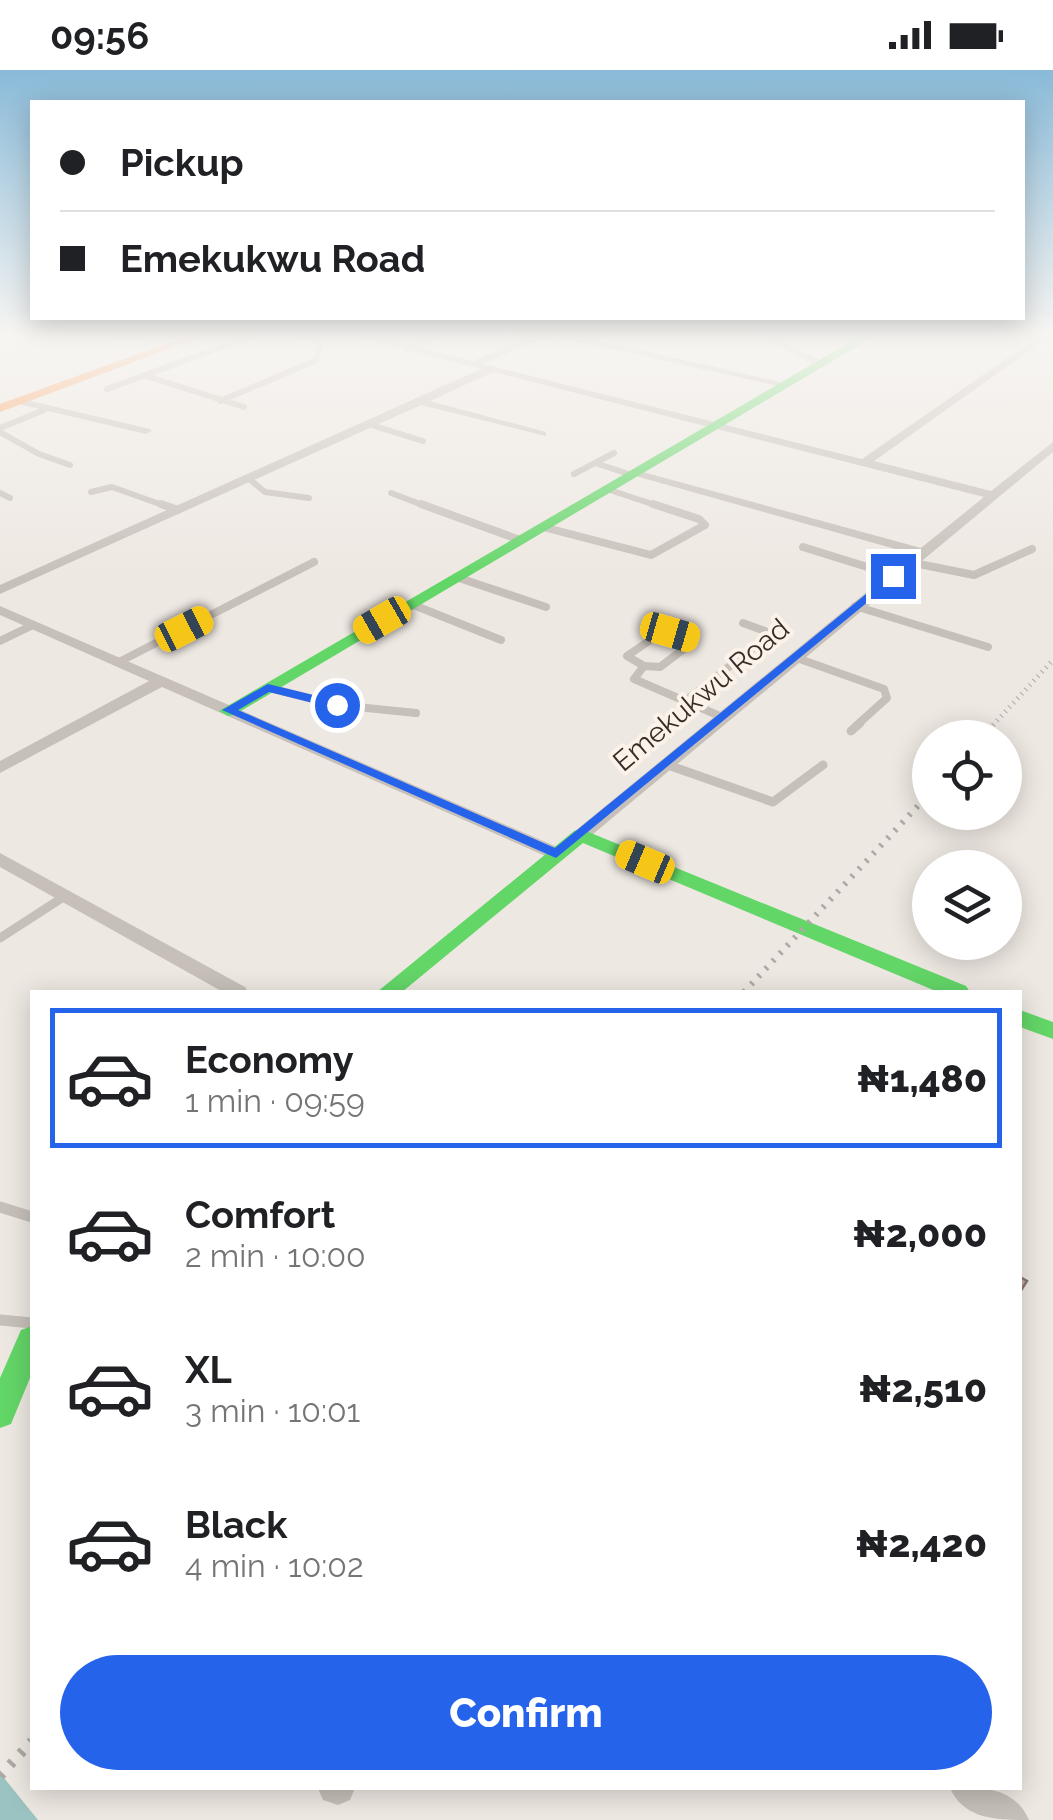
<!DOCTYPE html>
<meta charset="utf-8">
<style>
body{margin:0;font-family:Raleway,sans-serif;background:#f6f6f6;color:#202124;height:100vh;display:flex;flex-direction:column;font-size:38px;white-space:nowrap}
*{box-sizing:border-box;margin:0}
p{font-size:32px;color:#757577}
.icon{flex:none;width:55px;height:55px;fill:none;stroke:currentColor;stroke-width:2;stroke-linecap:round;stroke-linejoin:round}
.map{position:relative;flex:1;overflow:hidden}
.sheet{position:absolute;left:30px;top:920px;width:992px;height:800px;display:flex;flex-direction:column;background:#fff;border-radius:0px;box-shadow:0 5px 25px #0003}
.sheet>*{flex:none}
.banner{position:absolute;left:30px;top:30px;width:995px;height:220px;border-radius:0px;box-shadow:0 5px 25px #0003;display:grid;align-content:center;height:220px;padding:0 30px;background:#fff}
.buttons{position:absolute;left:912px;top:650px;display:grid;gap:20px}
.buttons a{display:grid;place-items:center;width:110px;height:110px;border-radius:50%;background:#fff;box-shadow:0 5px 25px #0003;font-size:50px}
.end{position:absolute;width:45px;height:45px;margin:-22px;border:12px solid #2563eb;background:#fff;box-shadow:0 0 0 5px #fff}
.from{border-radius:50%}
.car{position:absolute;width:30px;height:60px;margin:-30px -15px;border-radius:12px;box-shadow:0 0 8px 2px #0007;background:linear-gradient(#f5c518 24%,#345 0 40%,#f5c518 0 76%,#345 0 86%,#f5c518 0)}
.banner b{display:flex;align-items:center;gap:35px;height:95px;font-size:38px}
.banner b+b{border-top:2px solid #e0e0e0}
.banner i{width:25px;height:25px;background:#202124}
ul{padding:18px 0 0;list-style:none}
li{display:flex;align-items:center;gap:30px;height:140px;margin:0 20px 15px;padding:0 10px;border:5px solid transparent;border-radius:0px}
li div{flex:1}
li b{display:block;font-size:38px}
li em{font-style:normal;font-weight:800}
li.on{border-color:#2563eb}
li>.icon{width:90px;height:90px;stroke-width:1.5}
.primary-button{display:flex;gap:20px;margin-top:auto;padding:20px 30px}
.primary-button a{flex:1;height:115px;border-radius:60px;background:#2563eb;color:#fff;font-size:40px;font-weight:800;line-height:115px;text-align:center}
.status{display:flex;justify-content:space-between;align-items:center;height:70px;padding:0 50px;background:#fff;direction:ltr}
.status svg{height:28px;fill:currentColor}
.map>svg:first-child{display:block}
.water{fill:#9bc3c1}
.building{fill:#c3aaa2;stroke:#887771;stroke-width:2.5}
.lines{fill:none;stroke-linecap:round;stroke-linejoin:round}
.lane-far3{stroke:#c7c0ba;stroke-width:6}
.lane-far2{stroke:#c7c0ba;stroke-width:8}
.lane-far1{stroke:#c7c0ba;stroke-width:9}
.lane{stroke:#c7c0ba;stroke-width:11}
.street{fill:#c7c0ba;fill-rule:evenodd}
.fast{fill:#63d668;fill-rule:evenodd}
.slow{fill:#ff974d;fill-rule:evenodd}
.rail-far2{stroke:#afa9a5;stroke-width:5;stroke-dasharray:1 5;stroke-linecap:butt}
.rail-far1{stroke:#afa9a5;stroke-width:6;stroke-dasharray:2.5 8;stroke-linecap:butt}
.rail{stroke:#afa9a5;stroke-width:10;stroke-dasharray:4 11;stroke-linecap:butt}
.route{fill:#2563eb}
.labels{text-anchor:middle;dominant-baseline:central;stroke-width:8;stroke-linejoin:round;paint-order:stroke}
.street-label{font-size:28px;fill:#392c28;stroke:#fbf2e9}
</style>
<div class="status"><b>09:56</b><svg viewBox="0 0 49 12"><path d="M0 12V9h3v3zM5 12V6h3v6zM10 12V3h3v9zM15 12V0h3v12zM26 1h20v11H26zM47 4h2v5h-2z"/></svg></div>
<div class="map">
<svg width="1053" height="1750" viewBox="0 0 1053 1750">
<rect width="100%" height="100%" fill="#eee8e2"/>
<path class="water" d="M0 1703 38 1750H0Z"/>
<path class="building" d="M1020 1207 1027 1211 1020 1222Z"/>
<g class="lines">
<path class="lane-far3" d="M110 264 143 267
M384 273 405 264
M407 279 443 264
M146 306 244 337
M107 319 257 264
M220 331 315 291 322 271 298 264
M368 354 423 371
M0 358 44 340
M0 362 39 384 70 395
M595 393 632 405
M574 404 614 383
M248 408 265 422 309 428
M607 419 661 437
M91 422 112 417 168 437
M0 423 10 428
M391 423 428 437"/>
<path class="lane-far2" d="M161 434 178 440
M421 434 520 470
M543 457 651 485 705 455 699 449 653 434
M803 477 893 505
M909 492 974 505 1032 479
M456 507 546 537
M411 534 501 570
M855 536 988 577
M662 562 691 568 693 572 660 597 644 596 627 586Z
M0 571 33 555
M794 587 884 619 887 628 857 655
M119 592 314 492
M644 596 634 609 722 647
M269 618 337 635 416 643
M684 632 767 567 765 561 743 553"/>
<path class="lane-far1" d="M851 661 860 653
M665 694 773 732 823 695
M0 868 65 826"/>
<path class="lane" d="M0 1137 32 1147
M0 1250 32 1253"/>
<path class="street" d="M348 264H366L472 291 532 265 571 264 784 313 789 316 788 318 557 267 538 270 483 294 862 389 1042 264H1053L874 391 991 421 1053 372V382L587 769 581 770 572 765 575 761 913 484 632 405V399L921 478 984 427 493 302 430 331 546 362V366L421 335 0 524V515L481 299Z
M756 264H769L827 294 818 296Z
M18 328 150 359 152 361 146 364 14 333V329Z
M0 536 564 780 566 784 564 788H550L162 617 0 703V691L149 611 0 545Z
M0 783 245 917 248 922H223L0 797Z
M318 1718H355L350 1730 338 1735 323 1730Z
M950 1718C981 1716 1015 1717 1029 1750 998 1750 964 1750 950 1718Z"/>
<path class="fast" d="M864 264H878L234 645 228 646 219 641Z
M581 759 966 916 970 922H938L583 773 402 922H377L574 761Z
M1020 940 1053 952V969L1020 957Z
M32 1256V1303L11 1354 0 1358V1308L21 1260Z"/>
<path class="slow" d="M193 264H209L0 342V334Z"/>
<path class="rail-far2" d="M993 655 1053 590"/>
<path class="rail-far1" d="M981 668 995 653
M744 922 930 723"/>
<path class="rail" d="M0 1706 32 1671"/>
</g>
<linearGradient id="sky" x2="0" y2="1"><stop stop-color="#89bad8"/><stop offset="0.52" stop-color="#f7f5f2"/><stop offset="1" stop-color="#f7f5f2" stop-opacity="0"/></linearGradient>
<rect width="1053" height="509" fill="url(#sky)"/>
<path class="route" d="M893 502 897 508 556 788 222 640 268 614 342 632 344 635 337 639 269 622 238 640 555 778Z"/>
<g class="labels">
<g class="street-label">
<text transform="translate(701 625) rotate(-40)">Emekukwu Road</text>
</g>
</g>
</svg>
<div class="buttons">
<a><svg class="icon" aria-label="locate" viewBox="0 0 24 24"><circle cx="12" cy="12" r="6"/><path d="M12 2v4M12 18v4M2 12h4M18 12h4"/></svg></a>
<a><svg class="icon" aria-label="layers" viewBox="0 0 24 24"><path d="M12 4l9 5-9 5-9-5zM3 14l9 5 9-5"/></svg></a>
</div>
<i class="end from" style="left:337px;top:635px"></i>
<i class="end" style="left:893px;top:506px"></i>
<i class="car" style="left:382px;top:550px;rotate:240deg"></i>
<i class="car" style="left:184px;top:559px;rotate:63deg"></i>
<i class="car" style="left:670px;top:562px;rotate:106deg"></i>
<i class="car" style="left:645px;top:792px;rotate:293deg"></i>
<div class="banner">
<b><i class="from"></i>Pickup</b>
<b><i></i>Emekukwu Road</b>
</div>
<section class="sheet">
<ul>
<li class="on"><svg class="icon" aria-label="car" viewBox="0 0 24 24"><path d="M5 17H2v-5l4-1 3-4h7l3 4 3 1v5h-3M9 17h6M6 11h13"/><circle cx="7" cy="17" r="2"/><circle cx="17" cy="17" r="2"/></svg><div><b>Economy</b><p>1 min · 09:59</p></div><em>₦1,480</em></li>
<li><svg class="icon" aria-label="car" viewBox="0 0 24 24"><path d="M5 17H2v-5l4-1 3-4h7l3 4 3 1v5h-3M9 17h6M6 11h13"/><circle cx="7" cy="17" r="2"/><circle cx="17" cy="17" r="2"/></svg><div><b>Comfort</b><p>2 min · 10:00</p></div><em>₦2,000</em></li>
<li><svg class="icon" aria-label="car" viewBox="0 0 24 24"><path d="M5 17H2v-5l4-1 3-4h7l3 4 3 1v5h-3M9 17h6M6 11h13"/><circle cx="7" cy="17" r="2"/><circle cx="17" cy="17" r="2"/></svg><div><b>XL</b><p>3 min · 10:01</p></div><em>₦2,510</em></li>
<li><svg class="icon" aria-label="car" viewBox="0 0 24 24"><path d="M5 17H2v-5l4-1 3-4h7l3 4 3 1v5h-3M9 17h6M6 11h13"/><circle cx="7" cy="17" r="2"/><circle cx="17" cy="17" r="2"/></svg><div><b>Black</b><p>4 min · 10:02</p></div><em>₦2,420</em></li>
</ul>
<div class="primary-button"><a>Confirm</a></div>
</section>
</div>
